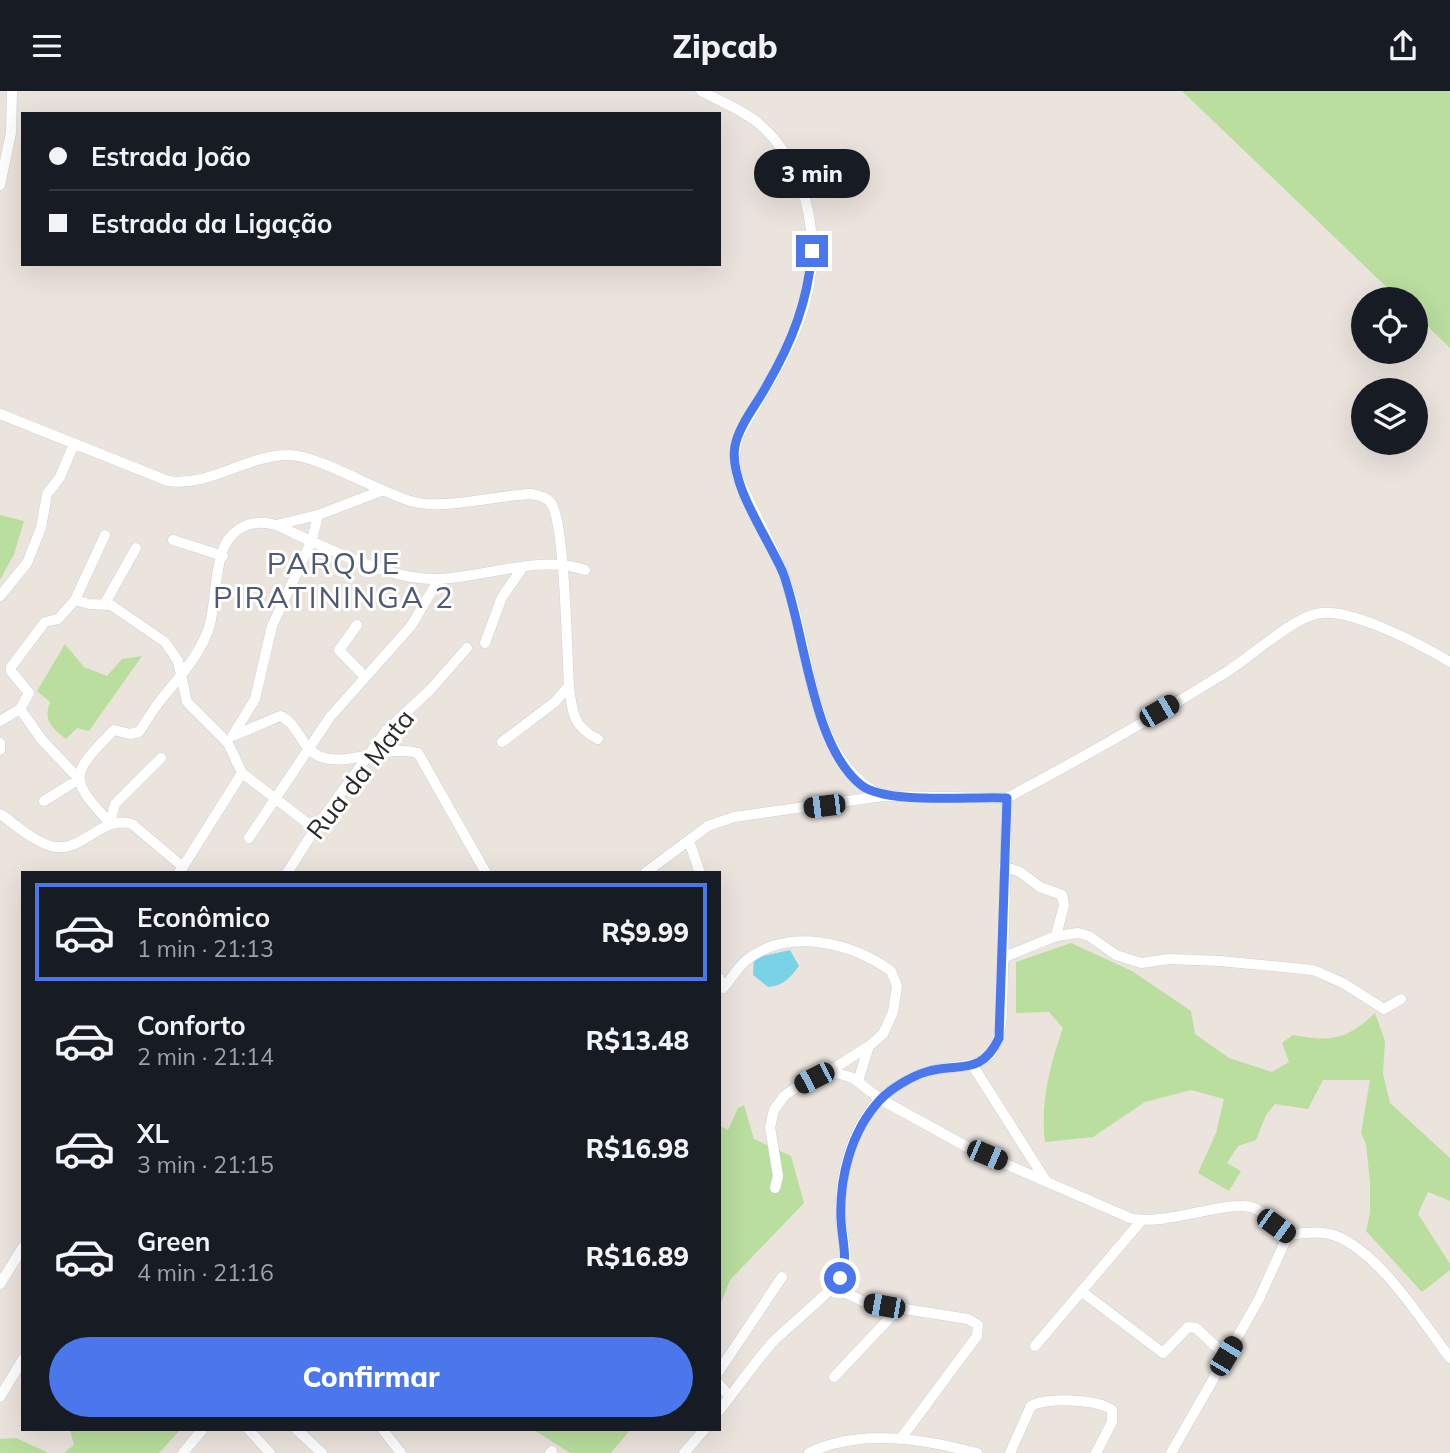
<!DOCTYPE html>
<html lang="pt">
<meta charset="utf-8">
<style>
body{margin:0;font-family:Mulish,sans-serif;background:#242831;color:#f1f3f6;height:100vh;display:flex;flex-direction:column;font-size:26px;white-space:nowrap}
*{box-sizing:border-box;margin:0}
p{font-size:23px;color:#9ea1a6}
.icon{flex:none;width:38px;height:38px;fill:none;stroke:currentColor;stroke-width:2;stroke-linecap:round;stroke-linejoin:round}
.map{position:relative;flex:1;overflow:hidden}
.details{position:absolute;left:21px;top:780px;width:700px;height:560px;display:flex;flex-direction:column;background:#171b24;border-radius:0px;box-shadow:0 7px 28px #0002}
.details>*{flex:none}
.top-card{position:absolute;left:21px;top:21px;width:700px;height:154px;border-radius:0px;box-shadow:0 7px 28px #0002;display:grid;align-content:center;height:154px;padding:0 28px;background:#171b24}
.buttons{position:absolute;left:1351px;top:196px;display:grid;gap:14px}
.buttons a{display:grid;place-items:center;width:77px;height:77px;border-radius:50%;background:#171b24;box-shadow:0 7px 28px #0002;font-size:35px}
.end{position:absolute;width:32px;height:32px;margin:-16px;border:9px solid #4a77ec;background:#fff;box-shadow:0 0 0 4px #fff}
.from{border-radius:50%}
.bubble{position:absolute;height:49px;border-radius:24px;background:#171b24;box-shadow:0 7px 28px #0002;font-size:23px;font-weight:800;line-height:49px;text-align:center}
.car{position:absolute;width:21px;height:42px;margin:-21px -10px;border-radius:9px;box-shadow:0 0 5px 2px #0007;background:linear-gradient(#222 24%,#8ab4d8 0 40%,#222 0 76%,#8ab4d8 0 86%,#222 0)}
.top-card b{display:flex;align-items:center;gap:24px;height:66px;font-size:26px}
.top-card b+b{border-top:2px solid #363941}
.top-card i{width:18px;height:18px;background:#f1f3f6}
ul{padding:12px 0 0;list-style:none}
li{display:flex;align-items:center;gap:21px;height:98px;margin:0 14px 10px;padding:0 14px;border:4px solid transparent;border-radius:0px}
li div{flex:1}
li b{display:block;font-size:26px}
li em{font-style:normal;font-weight:800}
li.on{border-color:#4a77ec}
li>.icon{width:63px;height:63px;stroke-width:1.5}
.action{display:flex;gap:14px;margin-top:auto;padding:14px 28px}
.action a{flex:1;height:80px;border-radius:42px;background:#4a77ec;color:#fff;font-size:28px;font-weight:800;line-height:80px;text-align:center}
header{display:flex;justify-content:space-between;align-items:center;height:91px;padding:0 28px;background:#171b24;font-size:32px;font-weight:800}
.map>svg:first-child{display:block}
.green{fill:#b9de9e}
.water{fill:#79d2e5}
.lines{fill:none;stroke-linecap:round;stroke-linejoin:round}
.minor-casing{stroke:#ccd0db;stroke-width:11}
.minor{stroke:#fff;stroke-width:10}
.route{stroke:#4a77ec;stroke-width:9}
.labels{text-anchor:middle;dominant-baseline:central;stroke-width:6;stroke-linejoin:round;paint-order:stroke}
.street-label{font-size:26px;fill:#2a2a2a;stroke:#fff}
.quarter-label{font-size:30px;letter-spacing:2px;fill:#4e5978;stroke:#fff}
</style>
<header><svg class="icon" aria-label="menu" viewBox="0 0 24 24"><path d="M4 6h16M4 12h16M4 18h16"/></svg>Zipcab<svg class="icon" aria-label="share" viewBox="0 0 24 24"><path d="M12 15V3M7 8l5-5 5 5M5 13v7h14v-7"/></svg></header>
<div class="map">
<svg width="1450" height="1362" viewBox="0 0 1450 1362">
<rect width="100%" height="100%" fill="#ebe4dd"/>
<path class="green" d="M1182 0H1450V257L1416 224V208H1399Z
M0 424 24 430 14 463 0 489Z
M65 553 84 576 107 585 122 568 142 565 89 640 77 637 66 648C51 636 43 630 50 611L37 600Z
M1071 852 1132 880 1191 920 1195 943 1229 967 1272 981 1289 971 1282 952 1293 944C1332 951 1346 949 1375 922L1385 950 1383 983 1390 1012 1450 1067V1110L1428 1101 1418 1123 1450 1173V1179L1422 1201 1366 1140 1370 1122V1092L1366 1053 1361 1042 1370 989H1323L1308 1018 1275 1013 1266 1024 1256 1049 1238 1055 1227 1072 1241 1080 1229 1100 1198 1082 1216 1042 1224 1008 1191 999 1145 1011 1093 1046 1045 1051C1040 1013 1050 973 1063 937L1049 921 1016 922V871Z
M744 1014 754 1048 791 1065 804 1112 730 1189 719 1217V1034L728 1039 738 1017Z
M70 1339H180L159 1362H64L74 1354Z
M534 1339H630L611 1362H570Z
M16 1347 49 1362H0V1348Z"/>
<path class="water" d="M790 859 799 875C790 887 783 895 768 896L753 884 754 867Z"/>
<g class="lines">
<defs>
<path id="minor" d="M701 0C719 10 740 18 757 31 813 78 824 162 800 228 785 269 761 305 740 342 734 357 734 369 737 385 755 423 777 462 790 502 811 568 812 672 883 705
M0 94 11 42 12 0
M0 323 168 390C210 396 247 364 288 364 316 363 380 402 414 411 446 419 497 404 531 403 539 404 546 406 551 412 565 431 567 564 569 595
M276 434 318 424 381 400
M173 449 223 465
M0 505 27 472 41 437 47 403 60 386 74 353
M75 509 89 513 111 514 165 551 178 570 187 611 228 652 242 682 315 738
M105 512 136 457
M357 534 339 559 364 585
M485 552 502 506 523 476
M20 618 42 649 79 688 44 710
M0 630 20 618 29 602 11 580V576L45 531 58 528 75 509 105 444
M233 644 255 608 272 535 312 449 318 424
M233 645 280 625C299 632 301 659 321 666 348 676 386 653 418 662L486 782
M502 651 555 611 569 595C572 621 573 636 598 648
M0 652V659
M1007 707C1082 667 1156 625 1228 580 1252 565 1295 524 1322 522 1355 519 1422 554 1450 571
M0 723C15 733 33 750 51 755 82 764 101 723 132 733L183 776
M110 732C69 688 69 684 114 639L130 643 139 641C146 631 152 620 160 610 179 586 201 564 210 533 216 510 215 467 228 449 240 432 258 429 276 434 320 454 390 490 437 488 484 487 539 463 585 479
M110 732 115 713 161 667
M249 747 330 626 411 535 439 488
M689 750 700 782
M1004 775 1020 781 1040 796 1062 804 1064 814 1056 845
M179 782 242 682
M287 782 315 738 386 640 430 599 467 557
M645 782 708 735 734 726 883 705 1007 707
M1002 867 1056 845 1078 842 1089 845 1116 864 1141 872 1169 868 1220 870 1313 879 1343 892 1384 918 1401 908
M719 887 723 897C732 888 737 876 748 868 790 836 852 852 891 880L897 895 893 921 883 943 869 955 858 990
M973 975 1046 1090
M827 982 867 956
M775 1097 778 1085 770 1036 774 1019 784 1005 798 995 814 987 837 982 853 987 880 1008 969 1057 1130 1127C1167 1136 1230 1107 1254 1117 1267 1122 1277 1136 1288 1144
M1288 1144C1304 1142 1320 1139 1336 1145 1380 1162 1422 1230 1450 1267
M0 1193 23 1156
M833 1196 867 1212 968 1228 978 1234 977 1245 902 1346
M1081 1200 1163 1262 1188 1236 1196 1237 1226 1265
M1035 1255 1141 1130
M719 1280 782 1186
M834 1286 899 1217
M719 1293 730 1306
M0 1306 23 1268
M719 1320C736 1298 753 1274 771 1253 789 1233 837 1200 844 1177 849 1163 842 1145 841 1130 838 1089 850 1038 881 1007 892 997 913 985 927 981 972 969 998 985 1002 921L1007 707
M249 1339 270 1362
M297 1339 322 1362
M383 1339 401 1362
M183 1362 202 1339
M550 1362 552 1360
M684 1362 704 1339
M809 1362C860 1337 924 1348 977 1362
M1010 1362 1031 1315C1045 1306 1098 1308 1112 1319V1331L1096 1362
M1171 1362 1258 1210 1288 1144"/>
</defs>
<use href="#minor" class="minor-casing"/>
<use href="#minor" class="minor"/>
</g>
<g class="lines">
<path class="route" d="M812 160C808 210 792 251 767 294 757 313 739 334 735 355 728 392 769 448 783 482 805 540 811 654 861 694 886 714 972 705 1007 707L999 947C981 986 959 971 926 981 912 985 890 998 880 1009 851 1040 839 1087 841 1129 842 1150 849 1168 840 1187"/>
</g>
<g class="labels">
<g class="street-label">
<text transform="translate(360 683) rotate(-52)">Rua da Mata</text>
</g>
<g class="quarter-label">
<text x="334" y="472">PARQUE<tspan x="334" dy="34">PIRATININGA 2</tspan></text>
</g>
</g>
</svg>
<div class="buttons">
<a><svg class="icon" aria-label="locate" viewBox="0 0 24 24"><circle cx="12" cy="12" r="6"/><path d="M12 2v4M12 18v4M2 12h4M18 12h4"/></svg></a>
<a><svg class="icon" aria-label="layers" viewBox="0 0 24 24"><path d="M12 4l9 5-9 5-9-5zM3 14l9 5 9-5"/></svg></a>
</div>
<i class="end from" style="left:840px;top:1187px"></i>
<i class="end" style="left:812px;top:160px"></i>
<div class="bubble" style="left:754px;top:58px;width:116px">3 min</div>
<i class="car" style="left:1159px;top:620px;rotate:60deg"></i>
<i class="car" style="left:824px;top:715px;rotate:263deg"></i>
<i class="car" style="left:814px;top:987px;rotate:243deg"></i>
<i class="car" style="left:987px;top:1064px;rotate:113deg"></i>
<i class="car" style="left:1276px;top:1135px;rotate:126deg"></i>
<i class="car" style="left:884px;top:1215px;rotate:280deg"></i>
<i class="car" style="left:1226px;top:1265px;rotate:31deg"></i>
<div class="top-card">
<b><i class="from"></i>Estrada João</b>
<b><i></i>Estrada da Ligação</b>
</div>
<section class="details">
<ul>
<li class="on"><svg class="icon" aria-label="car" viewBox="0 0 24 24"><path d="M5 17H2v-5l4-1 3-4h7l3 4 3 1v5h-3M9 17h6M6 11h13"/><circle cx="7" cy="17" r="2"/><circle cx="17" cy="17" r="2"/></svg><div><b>Econômico</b><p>1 min · 21:13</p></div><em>R$9.99</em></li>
<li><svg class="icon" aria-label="car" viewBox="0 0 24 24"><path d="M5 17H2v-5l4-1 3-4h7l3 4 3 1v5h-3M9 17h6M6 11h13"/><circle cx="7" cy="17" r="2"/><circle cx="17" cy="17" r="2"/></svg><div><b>Conforto</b><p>2 min · 21:14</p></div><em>R$13.48</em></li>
<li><svg class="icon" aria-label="car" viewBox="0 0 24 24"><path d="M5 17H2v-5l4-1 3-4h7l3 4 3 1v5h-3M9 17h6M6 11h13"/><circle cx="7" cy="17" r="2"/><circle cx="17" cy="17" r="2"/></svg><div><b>XL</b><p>3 min · 21:15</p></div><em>R$16.98</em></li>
<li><svg class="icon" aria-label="car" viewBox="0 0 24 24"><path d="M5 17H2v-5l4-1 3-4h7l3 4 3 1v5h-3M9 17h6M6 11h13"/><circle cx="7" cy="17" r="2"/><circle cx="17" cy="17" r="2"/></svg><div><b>Green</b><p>4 min · 21:16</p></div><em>R$16.89</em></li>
</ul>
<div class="action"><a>Confirmar</a></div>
</section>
</div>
